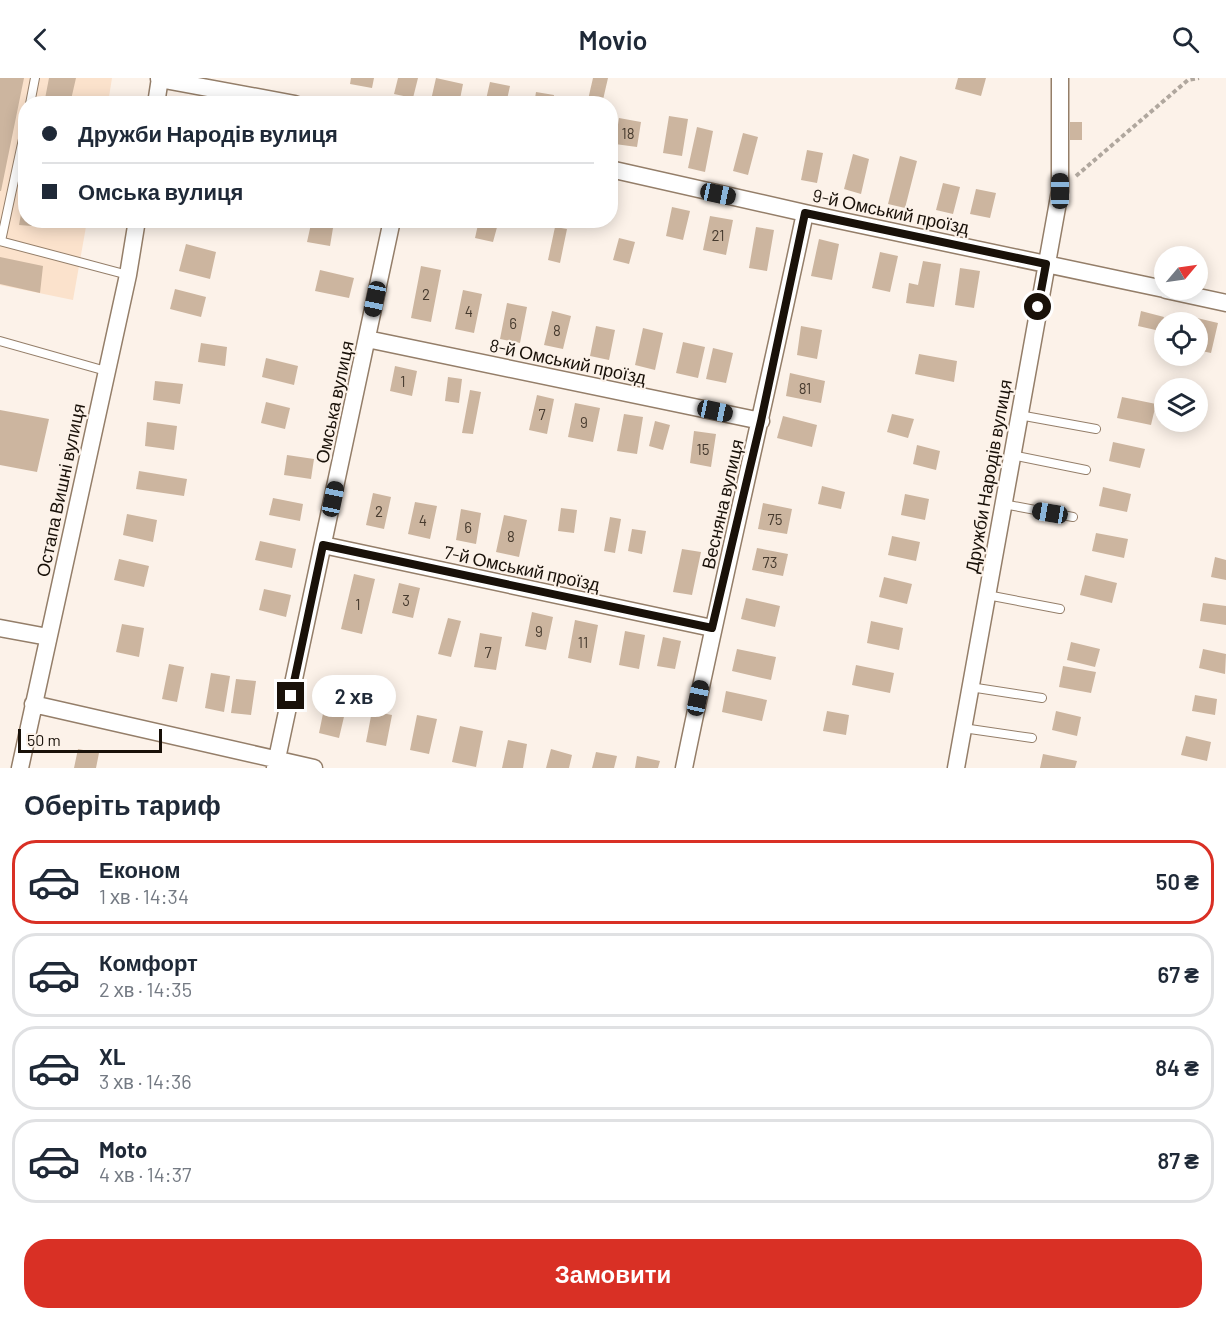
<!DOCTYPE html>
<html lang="uk">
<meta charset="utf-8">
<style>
body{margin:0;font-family:Barlow,sans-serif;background:#f6f6f7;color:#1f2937;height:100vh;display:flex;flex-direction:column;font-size:22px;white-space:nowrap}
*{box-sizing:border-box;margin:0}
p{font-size:20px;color:#747a83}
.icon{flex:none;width:33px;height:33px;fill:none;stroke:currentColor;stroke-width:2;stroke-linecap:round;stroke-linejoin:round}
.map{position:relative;height:690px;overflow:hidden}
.side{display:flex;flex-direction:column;background:#fff;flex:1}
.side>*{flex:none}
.top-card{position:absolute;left:18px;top:18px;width:600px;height:132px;border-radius:24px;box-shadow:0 3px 15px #0003;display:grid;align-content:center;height:132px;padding:0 24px;background:#fff}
.needle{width:39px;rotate:61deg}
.buttons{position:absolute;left:1154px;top:168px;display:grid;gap:12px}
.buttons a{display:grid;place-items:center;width:54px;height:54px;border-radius:50%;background:#fff;box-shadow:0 3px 15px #0003;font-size:30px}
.scale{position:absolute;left:18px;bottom:15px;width:144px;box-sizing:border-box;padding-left:6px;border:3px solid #191109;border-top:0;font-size:16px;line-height:21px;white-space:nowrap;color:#191109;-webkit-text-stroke:4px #fcf2e9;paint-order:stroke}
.end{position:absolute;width:27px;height:27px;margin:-14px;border:8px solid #191109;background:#fff;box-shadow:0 0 0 3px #fff}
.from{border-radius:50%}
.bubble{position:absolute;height:42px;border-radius:21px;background:#fff;box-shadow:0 3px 15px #0003;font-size:20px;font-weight:600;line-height:42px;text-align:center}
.car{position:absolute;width:18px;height:36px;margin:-18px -9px;border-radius:8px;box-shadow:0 0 4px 2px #0007;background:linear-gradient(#222 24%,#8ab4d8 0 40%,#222 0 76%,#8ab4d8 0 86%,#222 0)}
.top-card b{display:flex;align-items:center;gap:21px;height:57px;font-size:22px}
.top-card b+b{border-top:2px solid #e0e1e3}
.top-card i{width:15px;height:15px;background:#1f2937}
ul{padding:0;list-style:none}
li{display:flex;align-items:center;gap:18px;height:84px;margin:0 12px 9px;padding:0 12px;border:3px solid #e0e1e3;border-radius:24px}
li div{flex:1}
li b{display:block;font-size:22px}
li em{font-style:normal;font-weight:600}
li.selected{border-color:#d93025}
li>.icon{width:54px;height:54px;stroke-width:1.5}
h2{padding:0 24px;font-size:27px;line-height:72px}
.button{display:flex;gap:12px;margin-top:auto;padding:12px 24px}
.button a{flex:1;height:69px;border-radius:24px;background:#d93025;color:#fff;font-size:24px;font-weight:600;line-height:69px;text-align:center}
header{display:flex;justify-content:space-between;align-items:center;height:78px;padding:0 24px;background:#fff;font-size:27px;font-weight:600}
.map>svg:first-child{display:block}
.built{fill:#fbe2cc}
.building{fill:#ccb59f}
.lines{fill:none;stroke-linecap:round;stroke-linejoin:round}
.lane-casing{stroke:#947e69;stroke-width:10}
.street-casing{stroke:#947e69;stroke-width:19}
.path{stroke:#b0a79e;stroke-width:4;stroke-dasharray:4.5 3;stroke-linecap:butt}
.lane{stroke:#fff;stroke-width:8}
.street{stroke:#fff;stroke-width:16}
.route{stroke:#191109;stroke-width:8}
.labels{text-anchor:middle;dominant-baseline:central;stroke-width:4.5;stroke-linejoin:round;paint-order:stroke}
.number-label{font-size:15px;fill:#463a2e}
.street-label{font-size:18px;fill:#191109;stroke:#fcf2e9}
</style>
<header><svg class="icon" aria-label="back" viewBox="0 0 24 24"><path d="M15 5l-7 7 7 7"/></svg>Movio<svg class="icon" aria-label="search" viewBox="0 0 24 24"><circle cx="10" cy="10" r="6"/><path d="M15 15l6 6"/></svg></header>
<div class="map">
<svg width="1226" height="690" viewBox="0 0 1226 690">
<rect width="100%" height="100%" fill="#fcf2e9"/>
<path class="built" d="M0 0H112L108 25 26 26V142L87 143 73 222 0 207Z"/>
<path class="building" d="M0 0H24L1 113H0Z
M49 0H76L70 26H44Z
M351 0H374L372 10 350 6Z
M398 0H418L413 20 394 16Z
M436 0 463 6 459 26H446L431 22Z
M593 0H608L602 26H587Z
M958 0H986L981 18 955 11Z
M490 4 510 8 506 26H485Z
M536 14 554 17 553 26H534Z
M669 38 688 41 682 78 663 75Z
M619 40 641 44 637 69 615 66Z
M1070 44H1082V62H1070Z
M697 49 713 53 705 94 688 90Z
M743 55 758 59 748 97 733 93Z
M807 72 823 75 817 105 801 102Z
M853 76 869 81 861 116 844 111Z
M900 78 917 83 905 130 888 126Z
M943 105 960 109 953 136 936 132Z
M976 111 996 115 990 140 970 136Z
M24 119 26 142H47L45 149 19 147Z
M672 129 690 133 683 162 666 158Z
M710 138 733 142 726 177 703 172Z
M198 142H230L229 150Z
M479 142H499L493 164 475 160Z
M311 146 333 150 330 168 307 164Z
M555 149 567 151 560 185 548 182Z
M756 149 774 152 767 193 749 190Z
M619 160 635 164 629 186 613 182Z
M819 161 839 166 832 202 811 198Z
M186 166 216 174 210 201 179 193Z
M880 174 898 178 890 214 872 210Z
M0 179 43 188 40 215 0 206Z
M923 183 941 186 934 229 906 225 909 205 918 207Z
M421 188 441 192 431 244 411 240Z
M960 190 980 193 974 230 955 227Z
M320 192 354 200 349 220 315 213Z
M175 211 206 219 201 239 170 231Z
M463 212 482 216 474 255 455 251Z
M507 225 527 229 520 265 500 261Z
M552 233 571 238 563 271 544 267Z
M1141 233 1164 239 1160 253 1138 248Z
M1197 240 1218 245 1211 275 1197 272Z
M596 248 615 252 609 282 590 278Z
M801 248 822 252 817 281 797 277Z
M643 250 663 255 655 292 635 287Z
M683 264 705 269 698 300 676 295Z
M201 265 227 269 225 288 198 284Z
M713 270 733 275 726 305 706 301Z
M919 276 957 283 954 304 915 296Z
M266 280 298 288 294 307 262 299Z
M395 288 417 293 412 318 390 313Z
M790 295 825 303 821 325 786 318Z
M448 299 462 301 459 325 445 323Z
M155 303 183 306 180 326 153 322Z
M470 312 481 314 473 356 462 355Z
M537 317 554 321 547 356 529 352Z
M1122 319 1156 326 1151 347 1117 340Z
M266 324 290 330 285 351 261 345Z
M575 325 600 330 593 364 568 359Z
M0 332 49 341 37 394 0 387Z
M624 336 643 339 637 376 617 373Z
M892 336 914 341 908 360 887 354Z
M783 338 817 347 812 369 777 360Z
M655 343 670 347 663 372 649 368Z
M147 344 177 348 174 372 145 368Z
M694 353 716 356 711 389 690 385Z
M1113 364 1145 371 1140 390 1109 383Z
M917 367 940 373 936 392 913 386Z
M287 377 314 381 311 401 284 397Z
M139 393 187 401 184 418 136 411Z
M822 408 845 414 841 431 818 426Z
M1103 409 1131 416 1127 434 1099 428Z
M373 415 391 419 384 451 366 447Z
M905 416 929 421 925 442 901 437Z
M273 420 303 426 300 443 269 437Z
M415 424 437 428 430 461 408 456Z
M763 425 792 431 787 456 758 451Z
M561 430 577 432 574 455 558 453Z
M461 431 481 435 476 466 456 462Z
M127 436 157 442 153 464 123 457Z
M504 437 527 442 519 479 496 474Z
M610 439 621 441 615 475 604 473Z
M632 451 646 453 642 476 628 473Z
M1096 455 1128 461 1124 480 1092 473Z
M892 458 920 464 916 483 888 477Z
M260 463 296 471 292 490 255 482Z
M757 470 788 476 783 498 752 492Z
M682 471 701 474 692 517 673 514Z
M1215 479 1226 482V502L1211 499Z
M119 481 149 488 144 509 114 502Z
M354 496 375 501 362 556 341 551Z
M1085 497 1117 505 1112 525 1080 517Z
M884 499 912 506 907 526 879 519Z
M399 505 420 510 413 540 392 535Z
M264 511 291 517 286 539 259 532Z
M746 520 780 528 775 549 741 541Z
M1203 525 1226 528V547L1200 543Z
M532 534 553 539 546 572 525 568Z
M448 540 461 543 451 579 438 576Z
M575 542 598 547 591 585 568 580Z
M871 543 903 550 899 572 867 565Z
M122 546 144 550 139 579 116 574Z
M625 553 645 557 639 591 619 587Z
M480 555 502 559 496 592 474 589Z
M663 559 681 563 675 591 657 588Z
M1071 564 1100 571 1095 589 1067 582Z
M737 571 776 579 771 602 732 593Z
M1203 571 1226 576 1225 596 1199 590Z
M169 586 184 589 177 624 162 621Z
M856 587 894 595 890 615 852 607Z
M1063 588 1096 594 1091 615 1059 609Z
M211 595 230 598 224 634 205 630Z
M236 601 256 603 251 637 231 635Z
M726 613 767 622 762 643 722 634Z
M1195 617 1217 621 1215 637 1192 633Z
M326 621 347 626 339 660 319 655Z
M372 633 392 637 386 668 366 664Z
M827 633 849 637 846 657 823 653Z
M1056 633 1081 639 1077 658 1052 652Z
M417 637 437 641 429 676 410 672Z
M460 648 483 653 476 689 452 684Z
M1186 658 1211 664 1207 683 1181 677Z
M508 662 527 666 523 690H502Z
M78 671 99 675 96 690H74Z
M551 671 572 677 569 690H546Z
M596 674 617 678 614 690H592Z
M1043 676 1077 683 1075 690H1040Z
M637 678 660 683 658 690H635Z"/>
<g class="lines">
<defs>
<path id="lane" d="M30 26 35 0
M0 163 128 197
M1 163 26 47
M0 263 106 293
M1019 337 1096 351
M1012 377 1086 392
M1003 426 1073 439
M987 517 1060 531
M970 609 1042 620
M963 650 1032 660"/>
<path id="street" d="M159 1 295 26
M156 26 160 0
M610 91 805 135 1164 211
M1166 212 1226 225
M367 261 761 343
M323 467 712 550
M0 550 48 559
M33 626 314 690
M20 690 128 197 137 142
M275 690 392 142
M684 690C722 504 766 320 805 135
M956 690 1060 113V0"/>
</defs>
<use href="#lane" class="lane-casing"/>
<use href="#street" class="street-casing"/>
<path class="path" d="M1076 98 1188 2 1199 0"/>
<use href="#lane" class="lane"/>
<use href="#street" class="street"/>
</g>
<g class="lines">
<path class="route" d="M291 618 323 467 712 550 761 343 805 135 1046 186 1038 229"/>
</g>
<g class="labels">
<g class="number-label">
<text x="628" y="55">18</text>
<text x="718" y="157">21</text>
<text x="426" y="216">2</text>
<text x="469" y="233">4</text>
<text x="513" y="245">6</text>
<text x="557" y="252">8</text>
<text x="403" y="303">1</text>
<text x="805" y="310">81</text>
<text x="542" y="336">7</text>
<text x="584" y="344">9</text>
<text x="703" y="371">15</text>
<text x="379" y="433">2</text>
<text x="775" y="441">75</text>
<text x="423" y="442">4</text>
<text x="468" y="449">6</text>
<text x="511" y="458">8</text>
<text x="770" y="484">73</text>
<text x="406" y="522">3</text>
<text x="358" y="526">1</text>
<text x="539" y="553">9</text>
<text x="583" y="564">11</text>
<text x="488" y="574">7</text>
</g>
<g class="street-label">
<text transform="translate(891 133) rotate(12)">9-й Омський проїзд</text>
<text transform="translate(568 283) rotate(12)">8-й Омський проїзд</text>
<text transform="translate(334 324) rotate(-78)">Омська вулиця</text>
<text transform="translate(988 398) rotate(-80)">Дружби Народів вулиця</text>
<text transform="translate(60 412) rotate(-78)">Остапа Вишні вулиця</text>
<text transform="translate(722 426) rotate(-77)">Весняна вулиця</text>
<text transform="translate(522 490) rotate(12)">7-й Омський проїзд</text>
</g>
</g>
</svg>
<div class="buttons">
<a><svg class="needle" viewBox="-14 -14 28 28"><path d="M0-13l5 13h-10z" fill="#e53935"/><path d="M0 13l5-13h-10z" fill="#747a83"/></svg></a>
<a><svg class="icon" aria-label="locate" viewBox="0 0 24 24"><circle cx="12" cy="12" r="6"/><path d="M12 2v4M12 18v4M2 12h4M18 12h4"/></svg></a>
<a><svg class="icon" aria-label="layers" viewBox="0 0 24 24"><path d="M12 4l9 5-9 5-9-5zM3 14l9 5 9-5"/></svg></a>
</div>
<div class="scale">50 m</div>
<i class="end from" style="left:1038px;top:229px"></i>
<i class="end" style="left:291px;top:618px"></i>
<div class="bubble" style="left:312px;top:597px;width:84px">2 хв</div>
<i class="car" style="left:1060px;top:113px;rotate:0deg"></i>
<i class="car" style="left:718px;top:116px;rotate:102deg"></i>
<i class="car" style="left:375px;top:221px;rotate:192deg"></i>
<i class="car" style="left:715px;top:333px;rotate:102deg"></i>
<i class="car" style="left:333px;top:421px;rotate:12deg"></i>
<i class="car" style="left:1050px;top:435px;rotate:280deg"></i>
<i class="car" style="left:698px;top:620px;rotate:12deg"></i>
<div class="top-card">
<b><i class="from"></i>Дружби Народів вулиця</b>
<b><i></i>Омська вулиця</b>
</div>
</div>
<section class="side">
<h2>Оберіть тариф</h2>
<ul>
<li class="selected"><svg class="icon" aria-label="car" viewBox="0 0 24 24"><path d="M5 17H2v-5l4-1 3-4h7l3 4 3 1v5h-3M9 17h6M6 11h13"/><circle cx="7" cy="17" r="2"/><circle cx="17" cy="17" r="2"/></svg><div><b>Економ</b><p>1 хв · 14:34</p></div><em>50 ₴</em></li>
<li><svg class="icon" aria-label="car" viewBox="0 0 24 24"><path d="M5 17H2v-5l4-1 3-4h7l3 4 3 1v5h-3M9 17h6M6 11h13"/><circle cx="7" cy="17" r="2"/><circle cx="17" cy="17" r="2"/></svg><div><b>Комфорт</b><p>2 хв · 14:35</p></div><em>67 ₴</em></li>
<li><svg class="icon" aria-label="car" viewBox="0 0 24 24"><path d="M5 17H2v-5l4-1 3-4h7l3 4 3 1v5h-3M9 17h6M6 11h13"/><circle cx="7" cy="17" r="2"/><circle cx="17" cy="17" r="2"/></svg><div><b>XL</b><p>3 хв · 14:36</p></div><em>84 ₴</em></li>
<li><svg class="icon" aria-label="car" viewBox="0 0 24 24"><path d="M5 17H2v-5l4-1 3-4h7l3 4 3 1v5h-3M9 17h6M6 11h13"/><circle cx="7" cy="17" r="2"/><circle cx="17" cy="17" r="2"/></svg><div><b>Moto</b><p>4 хв · 14:37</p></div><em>87 ₴</em></li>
</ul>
<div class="button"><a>Замовити</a></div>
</section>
